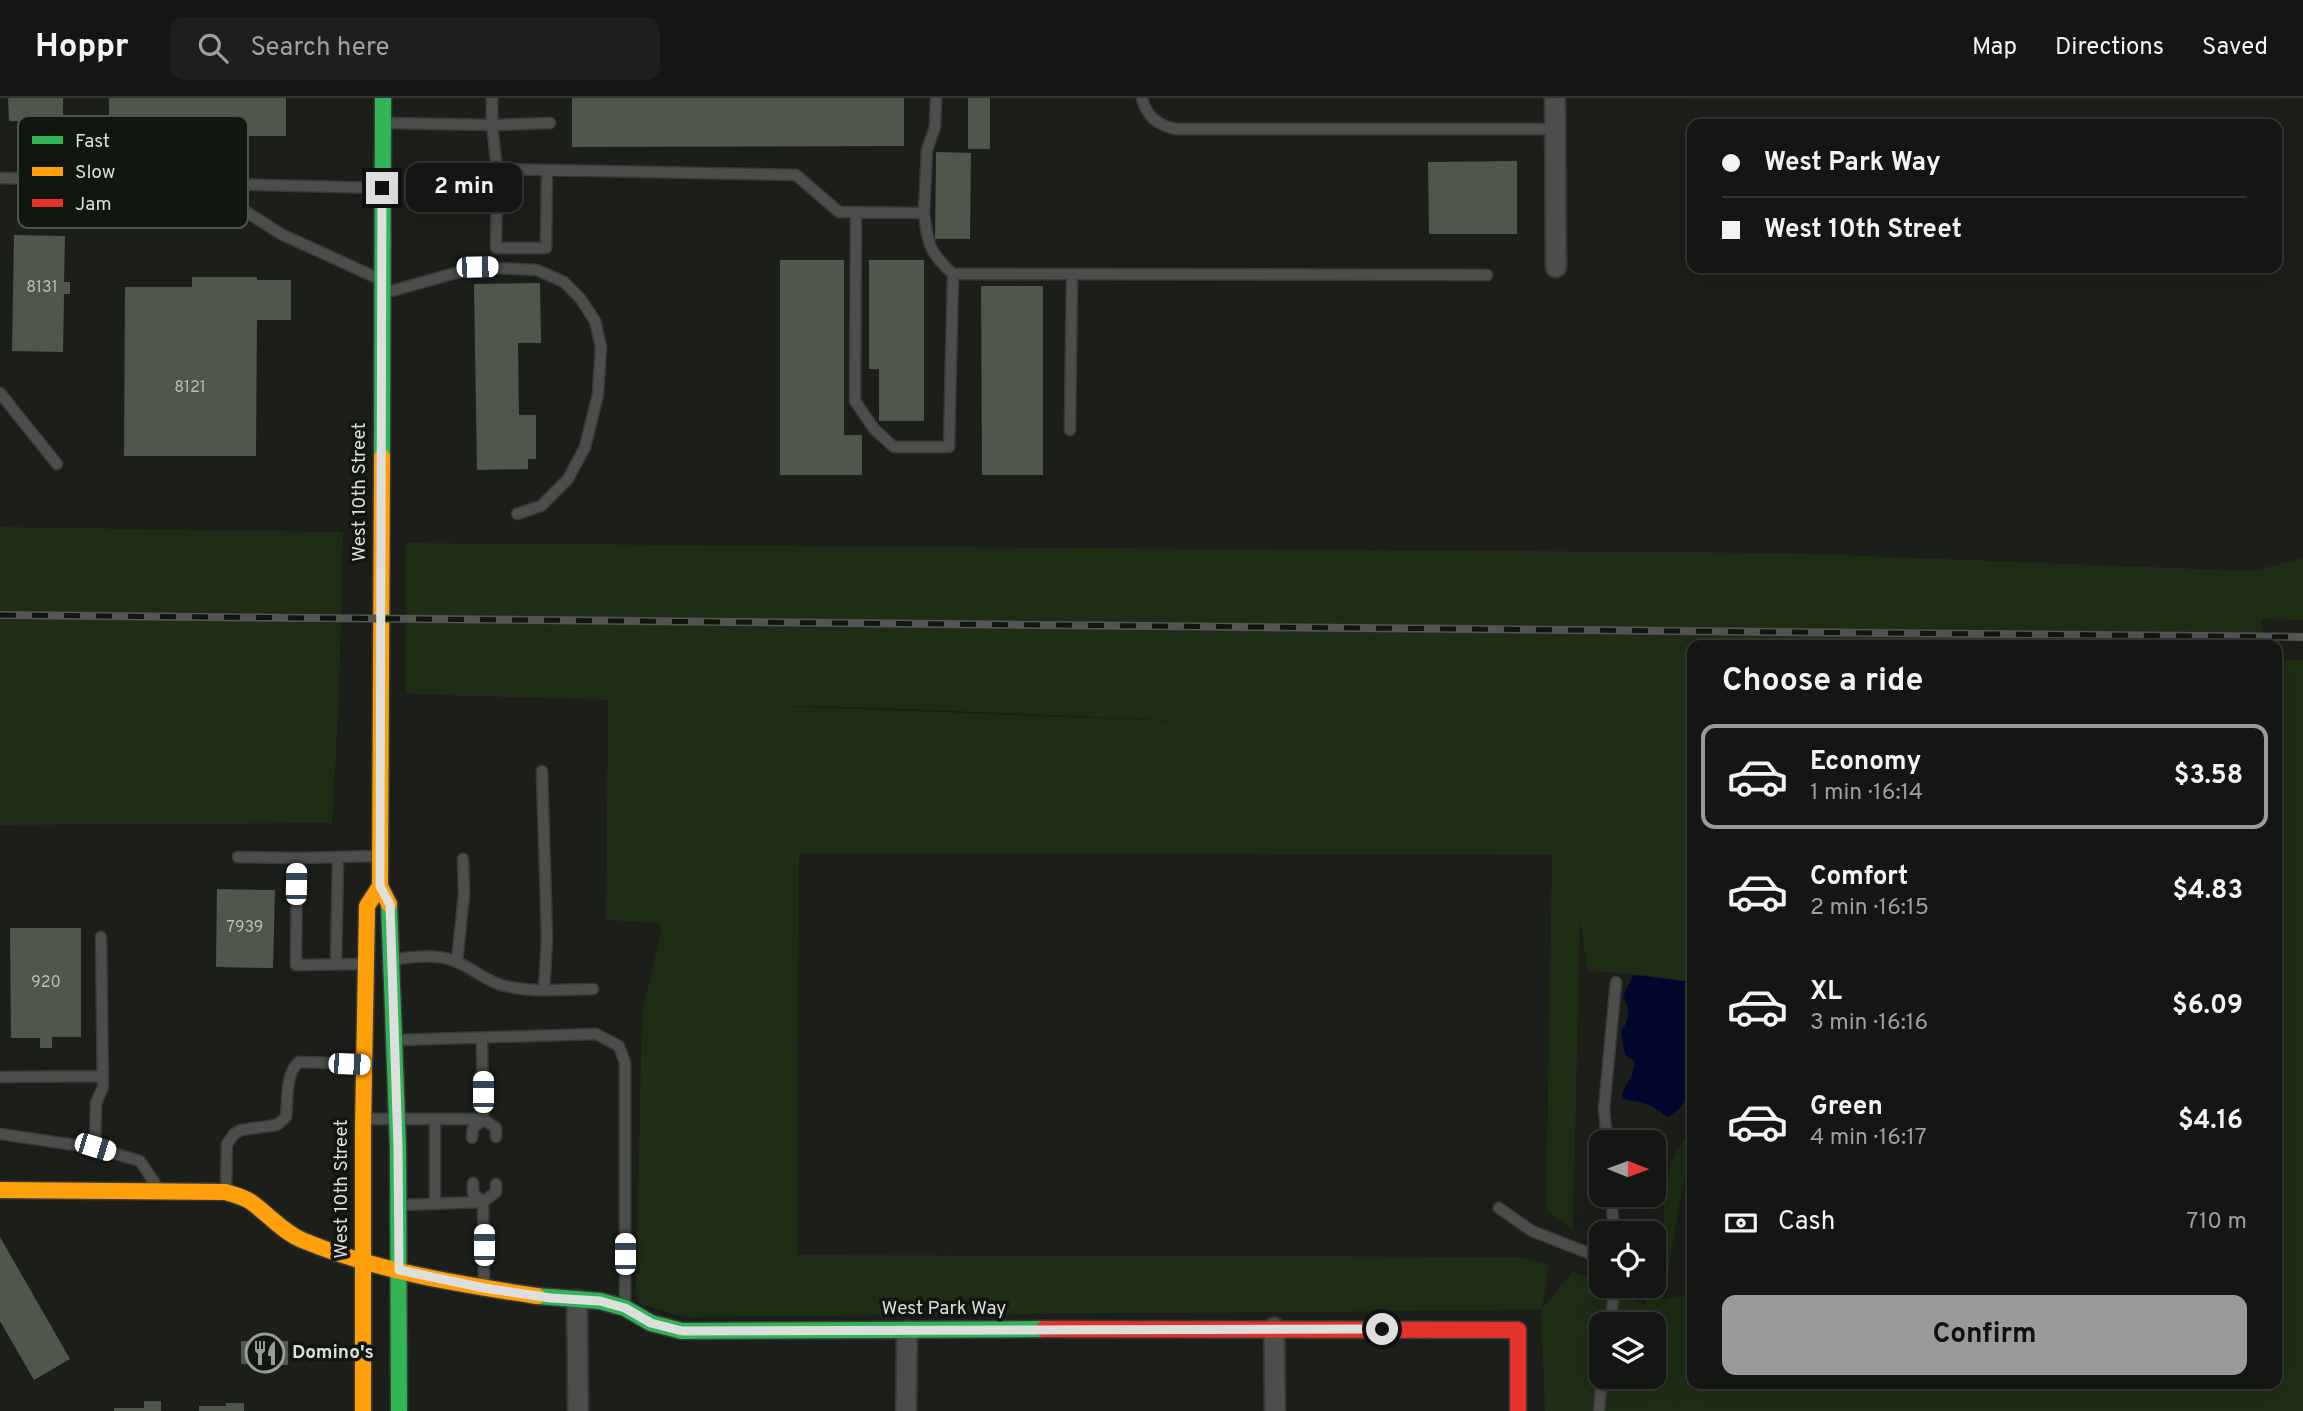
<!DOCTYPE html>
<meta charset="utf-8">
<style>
body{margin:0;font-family:Overpass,sans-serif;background:#1d1f1c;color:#f1f3f6;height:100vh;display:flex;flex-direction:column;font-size:26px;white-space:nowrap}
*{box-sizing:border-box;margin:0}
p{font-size:23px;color:#9d9fa0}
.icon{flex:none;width:38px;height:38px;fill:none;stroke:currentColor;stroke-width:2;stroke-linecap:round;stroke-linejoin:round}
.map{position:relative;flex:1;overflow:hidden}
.side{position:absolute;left:1687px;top:542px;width:595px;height:749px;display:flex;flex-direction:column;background:#141613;border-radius:14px;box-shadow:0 7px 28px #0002,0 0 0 2px #333533}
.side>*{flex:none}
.guide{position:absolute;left:1687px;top:21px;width:595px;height:154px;border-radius:14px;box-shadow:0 7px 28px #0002,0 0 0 2px #333533;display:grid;align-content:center;height:154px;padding:0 35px;background:#141613}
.needle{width:46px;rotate:91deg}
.controls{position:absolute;left:1589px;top:1032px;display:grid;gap:14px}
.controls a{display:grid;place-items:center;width:77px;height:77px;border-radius:14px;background:#141613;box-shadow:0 7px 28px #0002,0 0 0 2px #333533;font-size:35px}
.end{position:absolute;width:32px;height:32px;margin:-16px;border:9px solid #dcdfdb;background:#111;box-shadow:0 0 0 4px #111}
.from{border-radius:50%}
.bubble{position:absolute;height:49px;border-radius:14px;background:#141613;box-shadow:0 7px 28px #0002,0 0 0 2px #333533;font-size:23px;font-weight:700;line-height:49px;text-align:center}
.car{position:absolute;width:21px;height:42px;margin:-21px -10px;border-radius:9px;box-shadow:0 0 5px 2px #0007;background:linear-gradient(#fff 24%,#345 0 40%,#fff 0 76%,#345 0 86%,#fff 0)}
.guide b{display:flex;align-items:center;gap:24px;height:66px;font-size:26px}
.guide b+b{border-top:2px solid #333533}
.guide i{width:18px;height:18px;background:#f1f3f6}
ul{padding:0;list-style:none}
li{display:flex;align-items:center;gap:21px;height:105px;margin:0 14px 10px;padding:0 21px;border:4px solid transparent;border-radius:14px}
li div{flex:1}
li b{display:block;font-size:26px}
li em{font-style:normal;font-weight:700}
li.current{border-color:#989b97}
li>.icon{width:63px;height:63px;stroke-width:1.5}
h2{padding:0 35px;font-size:32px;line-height:84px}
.pay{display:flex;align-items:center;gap:18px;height:77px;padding:0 35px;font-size:26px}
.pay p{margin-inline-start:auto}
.action{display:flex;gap:14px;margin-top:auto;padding:14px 35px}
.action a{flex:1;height:80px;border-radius:14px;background:#989b97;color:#111;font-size:28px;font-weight:700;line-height:80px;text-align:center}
header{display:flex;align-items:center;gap:42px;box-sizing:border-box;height:98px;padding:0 35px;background:#141613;border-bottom:2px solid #333533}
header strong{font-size:33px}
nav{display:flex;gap:38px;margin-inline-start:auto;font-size:24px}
.search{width:490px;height:63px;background:#1d1f1c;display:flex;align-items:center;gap:18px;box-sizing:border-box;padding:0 24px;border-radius:14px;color:#9d9fa0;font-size:26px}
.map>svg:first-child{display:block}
.green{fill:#1e2e14;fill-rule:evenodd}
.water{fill:#02072f}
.building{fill:#4f574a}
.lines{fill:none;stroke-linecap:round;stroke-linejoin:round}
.lane-casing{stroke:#383a38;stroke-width:13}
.street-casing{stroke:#383a38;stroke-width:23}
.fast-casing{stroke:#383a38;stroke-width:19}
.slow-casing{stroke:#383a38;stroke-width:19}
.jam-casing{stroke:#383a38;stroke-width:19}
.lane{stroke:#4c4e4c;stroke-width:10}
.street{stroke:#4c4e4c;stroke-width:19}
.fast{stroke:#30b455;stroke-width:16}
.slow{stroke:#ff9f0a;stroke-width:16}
.jam{stroke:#e5322d;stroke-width:16}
.rail-casing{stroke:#535552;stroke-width:8}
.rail{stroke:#11160f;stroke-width:5;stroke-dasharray:16;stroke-linecap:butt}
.route{stroke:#dcdfdb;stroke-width:9}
.labels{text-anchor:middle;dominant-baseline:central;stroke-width:7;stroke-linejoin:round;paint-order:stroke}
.number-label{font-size:16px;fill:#b9bdb7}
.street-label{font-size:19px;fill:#dcdfdb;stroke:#11160f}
.poi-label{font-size:19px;font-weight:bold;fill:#dcdfdb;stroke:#11160f;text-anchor:start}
.key{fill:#11160f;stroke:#4e524c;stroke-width:2}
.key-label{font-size:19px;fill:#dcdfdb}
</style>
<header>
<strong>Hoppr</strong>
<div class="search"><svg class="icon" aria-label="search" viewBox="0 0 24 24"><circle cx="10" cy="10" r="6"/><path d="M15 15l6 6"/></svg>Search here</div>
<nav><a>Map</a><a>Directions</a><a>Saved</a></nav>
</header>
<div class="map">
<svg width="2303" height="1313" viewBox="0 0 2303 1313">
<rect width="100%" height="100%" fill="#1b1e19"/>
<path class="green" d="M0 429 343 434 339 598 332 725 0 727Z
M406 445 1789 455 2253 473 2303 460V522L2261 521 2266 548H1692V884L1643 877 1588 873 1580 823 1573 1131 1546 1112 1552 757 799 755 797 1157 1518 1159 1549 1166 1542 1211 1572 1174 1599 1182 1601 1183V1188H1610L1645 1207 1651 1188H1654L1656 1163 1664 1139V1099L1671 1064 1692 1029V1050L1679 1108 1663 1202 1692 1195V1286H2277V562H2303V1313H1545L1541 1212 684 1219 639 1206 636 1193 642 915 661 834 659 825 606 822 608 602 406 596ZM726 606 882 610 1280 627H1279ZM1601 1227H1654V1279H1601Z"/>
<path class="water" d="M1633 877 1692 884V993L1679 1011 1668 1019 1648 1006 1623 1001 1622 995 1632 978 1635 964 1625 957 1621 933C1630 923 1631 910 1623 899Z"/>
<path class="building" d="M8 0H63V23H9Z
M109 0H286V38H109Z
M572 0H904V48L572 49Z
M968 0H990V51H968Z
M936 54 971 55 970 141H935Z
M1517 63V136H1429L1428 64Z
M14 137 65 138 64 184H70V196H64L63 254 12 253Z
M780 162H844V337H862V377H780Z
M869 162H924V323H879V271H869Z
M192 179H257V182H291V222H257L256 358H124L125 189H192Z
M540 185 541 245H518L519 317H536V361H528V371L477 372 474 186Z
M981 188H1043V377H982Z
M217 791 275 792 273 870 216 869Z
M10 830H81V939H52V950H40V940H11Z
M1632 1124 1657 1125 1656 1143H1654V1136H1632Z
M0 1139 70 1261 34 1282 0 1223Z
M241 1243H288V1267L241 1266Z
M144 1303H161V1313H114V1310H144Z
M226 1305H244V1313H199V1308H226Z"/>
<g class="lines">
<defs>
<path id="lane" d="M492 0V27L550 25
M1142 0C1146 18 1159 28 1176 31H1555
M387 25 492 27 497 71 796 77 839 114 924 115 927 52 935 29 936 0
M497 71 496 150H546L547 72
M0 80 378 90
M206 88 281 136 377 180
M856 114 855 303 874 331 894 349H949L953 176 1487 177
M924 115C928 147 929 154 953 176
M388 194 477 169 537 172 564 184 580 200 595 223 601 249 598 296 585 349 568 381 541 408 517 416
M0 295 57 366
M1070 332 1072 176
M542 673 547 841 544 891
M238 759 297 760
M397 861C416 859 439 855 457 864 474 871 487 884 505 888 533 895 565 891 593 891
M457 864 464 796 463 761
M336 866 338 759
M362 866 296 867 297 760 377 758
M482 940 483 1021
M399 942 596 936 619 948 625 965V1206
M0 979 103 978
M368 1021H483L496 1030V1039
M0 1036 95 1050 140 1063 158 1090
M472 1040 473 1030 483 1022
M1607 1045 1604 1011 1616 884
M95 1050 96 1005 103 989 101 839
M473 1085V1095L483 1104 496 1094V1086
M226 1093 227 1046 234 1036 241 1032 277 1027 286 1019C288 1003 285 975 299 964L359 966
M1611 1097 1614 1136
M435 1106V1022
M401 1107 483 1104 484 1186
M1499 1110 1532 1133 1601 1160
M1611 1227 1614 1188
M1599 1313 1602 1279"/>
<path id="street" d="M1555 0 1556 169
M577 1202 578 1313
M1274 1230 1275 1313
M906 1313 907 1233"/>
<path id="fast" d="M382 359 383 0
M389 806 398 1049 399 1313
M537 1198 600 1203 625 1210 651 1225 682 1233 1044 1231"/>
<path id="slow" d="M382 359 380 788 389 806
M0 1092 226 1094C234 1097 244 1099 251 1104 268 1116 283 1134 302 1142 376 1173 458 1186 537 1198
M363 1313V1030L367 808 380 788"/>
<path id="jam" d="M1044 1231 1518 1232V1313"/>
</defs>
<use href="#lane" class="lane-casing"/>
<use href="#street" class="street-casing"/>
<use href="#fast" class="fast-casing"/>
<use href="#slow" class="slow-casing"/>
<use href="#jam" class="jam-casing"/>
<use href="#lane" class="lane"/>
<use href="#street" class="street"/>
<use href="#fast" class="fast"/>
<use href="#slow" class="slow"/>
<use href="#jam" class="jam"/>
<defs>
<path id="rail" d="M0 517 2303 539"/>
</defs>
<use href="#rail" class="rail-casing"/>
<use href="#rail" class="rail"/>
</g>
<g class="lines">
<path class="route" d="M382 90 380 788 390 807 398 1049 399 1172 484 1190 551 1200 600 1203 625 1210 651 1225 682 1233 1382 1231"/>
</g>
<defs>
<symbol id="restaurant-ring" viewBox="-11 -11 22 22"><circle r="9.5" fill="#11160f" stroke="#989b97" stroke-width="1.5"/><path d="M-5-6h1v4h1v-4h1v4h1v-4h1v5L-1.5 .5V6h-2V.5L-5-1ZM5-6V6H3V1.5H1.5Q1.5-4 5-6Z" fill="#989b97"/></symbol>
</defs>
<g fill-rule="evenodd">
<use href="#restaurant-ring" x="243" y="1233" width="44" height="44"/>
</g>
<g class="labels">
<g class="number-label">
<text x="42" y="190">8131</text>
<text x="190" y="290">8121</text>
<text x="245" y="830">7939</text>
<text x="46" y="885">920</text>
</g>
<g class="street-label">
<text transform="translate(360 394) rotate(-90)">West 10th Street</text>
<text transform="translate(342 1091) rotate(-90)">West 10th Street</text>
<text x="944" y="1211">West Park Way</text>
</g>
<g class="poi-label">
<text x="292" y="1255">Domino's</text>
</g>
</g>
<rect x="18" y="18" width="230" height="112" rx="10" class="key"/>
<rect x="32" y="38" width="31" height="8" fill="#30b455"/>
<rect x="32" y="69" width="31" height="9" fill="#ff9f0a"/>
<rect x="32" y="101" width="31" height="8" fill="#e5322d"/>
<g class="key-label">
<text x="75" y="49">Fast</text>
<text x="75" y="80">Slow</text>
<text x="75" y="112">Jam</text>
</g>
</svg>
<div class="controls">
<a><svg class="needle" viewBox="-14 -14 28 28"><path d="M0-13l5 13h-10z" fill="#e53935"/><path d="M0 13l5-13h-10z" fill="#9d9fa0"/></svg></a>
<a><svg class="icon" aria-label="locate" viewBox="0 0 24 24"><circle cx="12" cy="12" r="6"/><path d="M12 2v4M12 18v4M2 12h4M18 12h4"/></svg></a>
<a><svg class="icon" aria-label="layers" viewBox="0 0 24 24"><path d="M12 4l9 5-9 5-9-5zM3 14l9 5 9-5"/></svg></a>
</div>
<i class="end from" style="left:1382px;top:1231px"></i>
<i class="end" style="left:382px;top:90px"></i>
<div class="bubble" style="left:406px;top:65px;width:116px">2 min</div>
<i class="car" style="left:477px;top:169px;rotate:89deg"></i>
<i class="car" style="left:296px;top:786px;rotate:1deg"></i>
<i class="car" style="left:349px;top:966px;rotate:92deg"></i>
<i class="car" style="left:483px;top:994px;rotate:0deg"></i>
<i class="car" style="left:95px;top:1049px;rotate:107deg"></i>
<i class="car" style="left:484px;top:1147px;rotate:0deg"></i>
<i class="car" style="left:625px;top:1156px;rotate:0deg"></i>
<div class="guide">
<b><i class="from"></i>West Park Way</b>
<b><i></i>West 10th Street</b>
</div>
<section class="side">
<h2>Choose a ride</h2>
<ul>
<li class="current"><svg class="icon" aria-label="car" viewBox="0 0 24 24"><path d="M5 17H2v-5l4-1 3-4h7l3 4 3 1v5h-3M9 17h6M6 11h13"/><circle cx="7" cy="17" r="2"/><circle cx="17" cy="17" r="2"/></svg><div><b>Economy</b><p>1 min · 16:14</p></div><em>$3.58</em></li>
<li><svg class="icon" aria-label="car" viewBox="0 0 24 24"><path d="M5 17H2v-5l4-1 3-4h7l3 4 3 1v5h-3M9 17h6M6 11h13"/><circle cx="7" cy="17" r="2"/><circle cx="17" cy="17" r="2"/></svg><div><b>Comfort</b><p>2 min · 16:15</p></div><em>$4.83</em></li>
<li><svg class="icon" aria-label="car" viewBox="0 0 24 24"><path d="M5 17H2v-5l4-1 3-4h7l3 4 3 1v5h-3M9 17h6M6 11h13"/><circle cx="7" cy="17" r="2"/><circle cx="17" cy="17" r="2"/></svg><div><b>XL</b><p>3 min · 16:16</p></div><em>$6.09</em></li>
<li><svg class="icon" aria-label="car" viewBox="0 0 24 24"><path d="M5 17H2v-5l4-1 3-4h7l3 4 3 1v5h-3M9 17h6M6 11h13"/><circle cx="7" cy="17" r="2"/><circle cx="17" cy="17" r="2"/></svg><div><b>Green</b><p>4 min · 16:17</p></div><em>$4.16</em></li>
</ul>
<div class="pay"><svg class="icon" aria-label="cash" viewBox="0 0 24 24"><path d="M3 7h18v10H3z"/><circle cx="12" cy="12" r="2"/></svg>Cash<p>710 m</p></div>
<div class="action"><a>Confirm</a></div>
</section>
</div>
